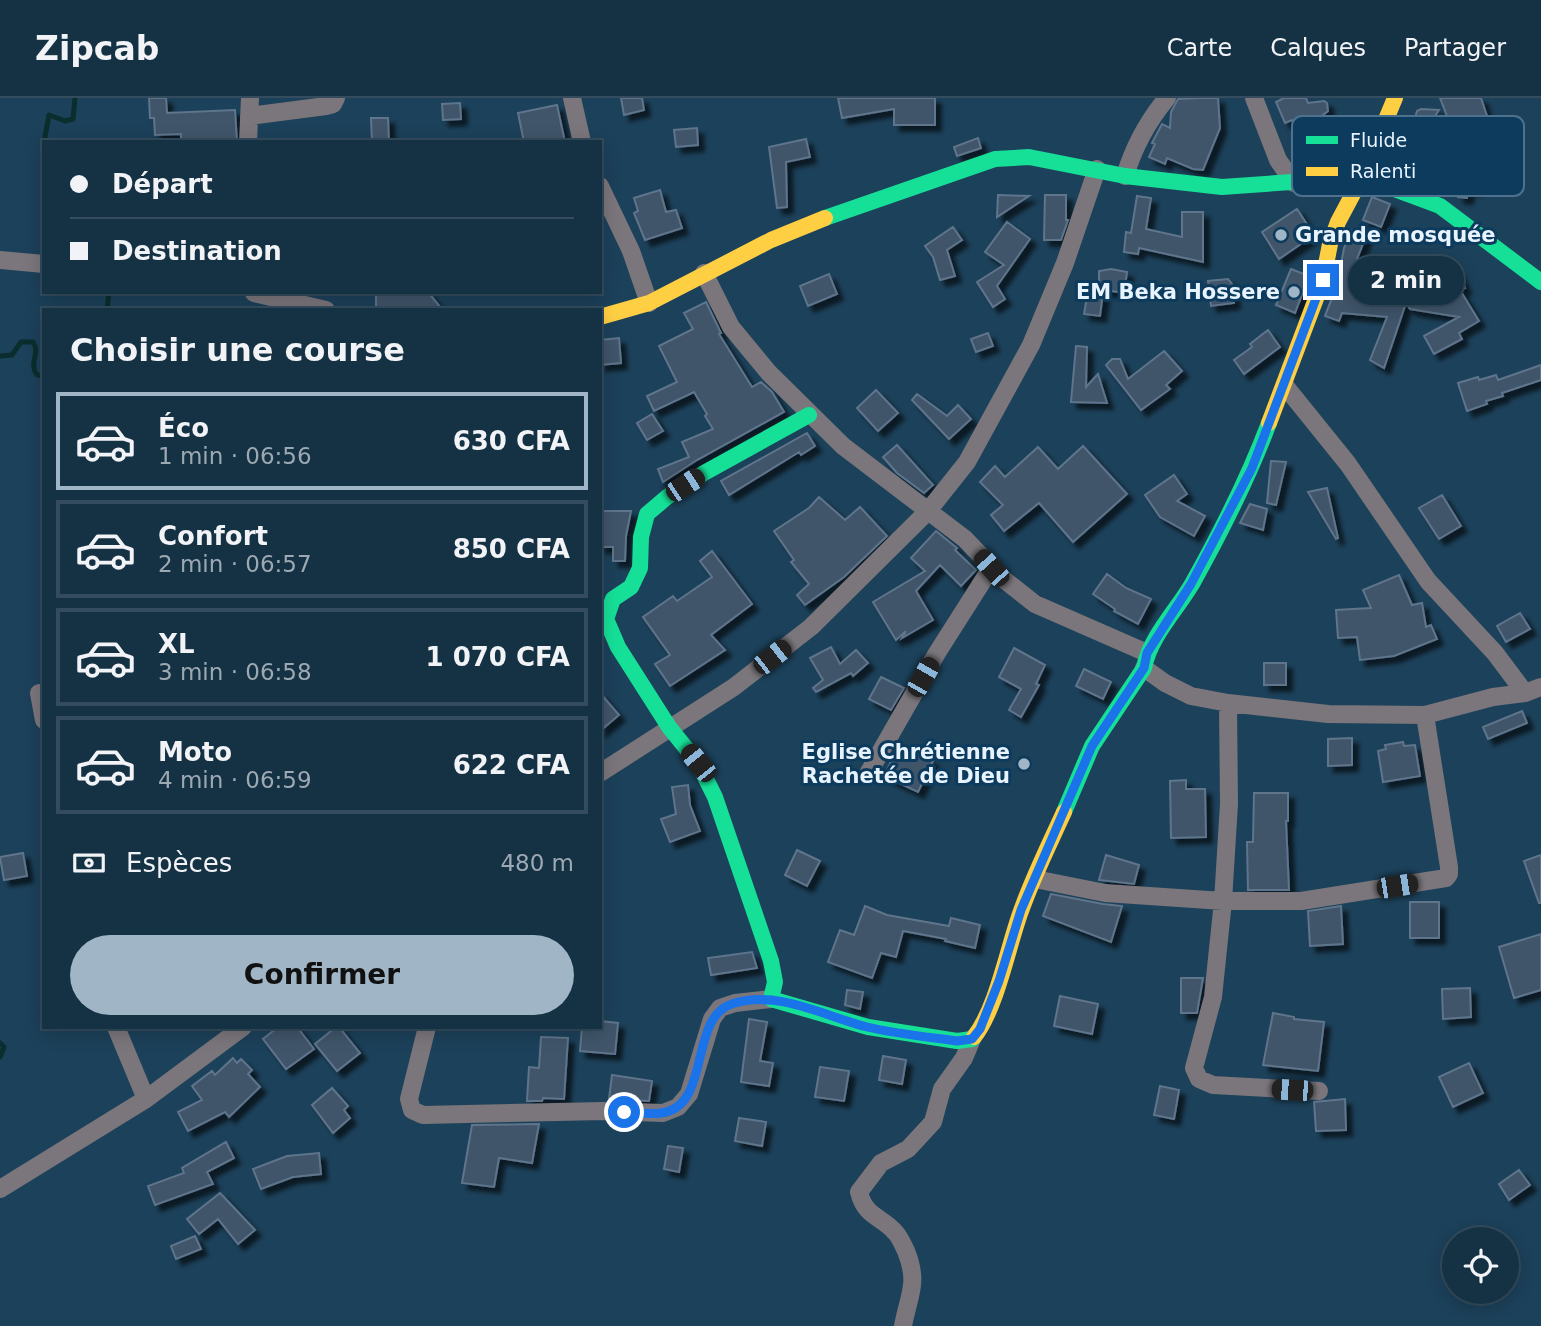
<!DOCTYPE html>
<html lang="fr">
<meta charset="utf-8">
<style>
body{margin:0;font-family:"DejaVu Sans",sans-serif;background:#223d4f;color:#f1f3f6;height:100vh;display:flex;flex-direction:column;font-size:26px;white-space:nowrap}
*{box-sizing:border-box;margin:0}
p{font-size:23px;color:#9da9b2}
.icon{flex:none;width:38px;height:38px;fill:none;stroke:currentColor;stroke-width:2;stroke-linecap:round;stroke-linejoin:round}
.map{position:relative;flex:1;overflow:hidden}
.side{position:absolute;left:42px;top:210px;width:560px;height:721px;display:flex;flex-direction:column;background:#153144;border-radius:0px;box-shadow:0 4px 18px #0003,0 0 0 2px #344c5d}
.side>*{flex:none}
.banner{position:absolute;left:42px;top:42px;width:560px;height:154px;border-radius:0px;box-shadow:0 4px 18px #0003,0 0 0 2px #344c5d;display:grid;align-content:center;height:154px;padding:0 28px;background:#153144}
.fabs{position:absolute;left:1442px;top:1129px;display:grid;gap:14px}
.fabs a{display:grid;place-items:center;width:77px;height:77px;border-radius:50%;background:#153144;box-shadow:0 4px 18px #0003,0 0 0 2px #344c5d;font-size:35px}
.end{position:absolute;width:32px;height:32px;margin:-16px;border:9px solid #1a73e8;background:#fff;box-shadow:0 0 0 4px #fff}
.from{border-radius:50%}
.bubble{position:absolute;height:49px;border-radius:24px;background:#153144;box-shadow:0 4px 18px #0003,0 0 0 2px #344c5d;font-size:23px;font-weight:800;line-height:49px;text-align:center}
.car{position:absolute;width:21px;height:42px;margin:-21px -10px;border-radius:9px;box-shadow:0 0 5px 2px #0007;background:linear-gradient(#222 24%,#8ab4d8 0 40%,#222 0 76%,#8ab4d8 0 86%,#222 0)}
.banner b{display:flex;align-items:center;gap:24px;height:66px;font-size:26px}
.banner b+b{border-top:2px solid #344c5d}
.banner i{width:18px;height:18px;background:#f1f3f6}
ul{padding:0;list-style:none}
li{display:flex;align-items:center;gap:21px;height:98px;margin:0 14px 10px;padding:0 14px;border:4px solid #344c5d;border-radius:0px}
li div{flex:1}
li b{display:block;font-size:26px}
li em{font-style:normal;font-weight:800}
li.on{border-color:#a0b5c5}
li>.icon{width:63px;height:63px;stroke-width:1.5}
h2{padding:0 28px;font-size:32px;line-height:84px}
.pay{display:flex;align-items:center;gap:18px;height:77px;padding:0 28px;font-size:26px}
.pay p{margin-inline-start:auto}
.action{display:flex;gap:14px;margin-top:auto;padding:14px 28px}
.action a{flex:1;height:80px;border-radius:42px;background:#a0b5c5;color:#111;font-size:28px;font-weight:800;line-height:80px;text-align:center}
header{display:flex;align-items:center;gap:42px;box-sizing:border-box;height:98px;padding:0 35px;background:#153144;border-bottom:2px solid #344c5d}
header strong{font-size:33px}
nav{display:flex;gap:38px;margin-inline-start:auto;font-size:24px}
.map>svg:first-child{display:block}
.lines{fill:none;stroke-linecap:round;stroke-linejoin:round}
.stream{stroke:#0a2e2d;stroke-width:5}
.building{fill:#3f546a;stroke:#5f748b;stroke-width:2;filter:url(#shadow)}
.street{stroke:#7a767b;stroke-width:18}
.fast{stroke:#16e098;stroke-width:16}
.slow{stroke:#ffcf43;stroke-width:16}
.route{stroke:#1a73e8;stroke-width:9}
.poi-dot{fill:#a0b5c5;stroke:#0d3b5e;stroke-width:2.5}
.labels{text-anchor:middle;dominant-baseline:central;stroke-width:6;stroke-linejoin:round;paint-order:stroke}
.poi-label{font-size:21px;font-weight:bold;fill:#e7f3fe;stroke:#0d3b5e;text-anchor:end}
.key{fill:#0d3b5e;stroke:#4e728e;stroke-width:2}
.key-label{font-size:19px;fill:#e7f3fe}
</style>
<header>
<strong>Zipcab</strong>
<nav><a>Carte</a><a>Calques</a><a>Partager</a></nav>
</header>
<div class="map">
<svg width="1541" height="1228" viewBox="0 0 1541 1228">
<defs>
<filter id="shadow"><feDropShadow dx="6" dy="6" stdDeviation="2" flood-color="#0009"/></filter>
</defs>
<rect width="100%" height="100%" fill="#1c415a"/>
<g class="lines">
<path class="stream" d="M44 44 49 17 65 23 73 21 75 0
M107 212 109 194
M0 258 12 257 21 244H33C41 255 28 265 37 277L44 278
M0 945 4 949 0 959"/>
</g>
<path class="building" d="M149 0H166L167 15 235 12 237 44H181V36L155 37 154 20H150Z
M621 0H642L644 12 624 17Z
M838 0H935V27H894V11L842 20Z
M1200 0H1218L1220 30 1203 72 1193 71 1167 60 1165 66 1149 59 1155 46 1152 45 1162 26 1170 30 1171 14 1178 1Z
M1284 0H1306L1308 5 1324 3 1327 5 1328 13 1323 17 1328 44 1302 48 1298 24 1294 26 1292 22 1285 25 1276 4Z
M1440 0H1481L1487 18 1479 22 1471 73H1477V91H1468L1467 100 1458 99V50L1461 28 1452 31Z
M460 5 461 21 443 22 442 6Z
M557 7 565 44H524L518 15Z
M1421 11 1439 12 1429 27 1425 30 1420 29 1414 23 1417 13Z
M371 20H388L389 44H372Z
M697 30 698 47 676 49 674 32Z
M978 40 981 50 957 58 954 49Z
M806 41 810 59 786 64 787 109 777 110 769 49Z
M660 92 666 114 676 112 682 130 645 142 634 115 638 113 634 100Z
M998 97 1029 98 997 119Z
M1045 97H1066V122H1068L1061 142H1044Z
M1137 98 1151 100 1146 131 1182 139V114H1203V164L1139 150 1138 156 1124 154 1126 134 1131 135Z
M1372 99 1390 106 1381 129 1363 122Z
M1297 111 1314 137 1279 161 1262 134Z
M1007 124 1030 141 997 188 1005 201 993 209 977 184 1004 167 985 154Z
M953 129 962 142 947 152 955 178 940 182 933 159 925 148Z
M1351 132 1366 138 1357 161 1392 166 1399 164 1405 167 1399 191 1451 199 1442 178 1457 172 1465 190 1460 192 1479 223 1459 235 1462 241 1434 256 1424 238 1459 219 1410 211 1406 205 1384 270 1370 262 1387 219 1342 215 1339 223 1325 218 1337 187 1344 150Z
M1111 171 1127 174 1124 195 1099 191V173Z
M1291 171 1309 178 1295 215 1276 207Z
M829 176 837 196 808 208 800 188Z
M1228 181 1232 186 1234 205 1211 208 1208 183Z
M1088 193 1103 195 1100 218 1084 216Z
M376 194H428L441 210H376Z
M706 204 721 235 719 236 752 289 761 284 772 294 784 314 697 362 663 384 658 371 689 359 682 344 713 331 705 318 707 316 694 294 654 313 647 298 677 284 659 248 693 231 684 215Z
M1268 232 1280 249 1244 276 1234 262 1252 249 1250 246Z
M988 235 993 248 976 254 971 241Z
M619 240 621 265 600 267V242Z
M1076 248 1087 249 1086 289 1098 276 1107 305 1071 304Z
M1164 253 1182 273 1166 287 1170 291 1141 312 1106 267 1112 261H1120L1128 281Z
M1541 267V282L1502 295 1503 298 1486 303 1487 306 1467 313 1458 285 1478 279 1479 282 1496 277 1498 282Z
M876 292 898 315 878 333 857 310Z
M917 296 947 318 958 307 971 321 949 341 912 302Z
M652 316 663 333 647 342 637 325Z
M807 335 815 348 801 357 799 354 729 397 721 383Z
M897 347 933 387 924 395 897 375 883 359Z
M1083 348 1127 396 1073 444 1039 405 1004 433 991 417 1003 407 980 384 995 368 1005 379 1038 349 1058 371Z
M1271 363 1286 364 1276 407 1267 405Z
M1174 377 1187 396 1177 403 1205 418 1194 438 1160 419 1145 397Z
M1327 390 1338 440 1336 441 1308 394Z
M1442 397 1461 428 1439 441 1419 410Z
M819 399 845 422 860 409 887 438 844 479 805 507 797 497 809 486 791 464 794 462 774 433 809 410Z
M1250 406 1267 411 1263 432 1240 425Z
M600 413H631L626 438 625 463H613V449H600Z
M936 433 957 450 955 452 976 472 961 488 940 467 916 493 933 522 902 540 906 533 896 542 873 504 925 473 911 460Z
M712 453 752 506 711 537 725 552 670 588 655 566 670 557 643 519 673 498 677 503 712 479 700 463Z
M1107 476 1126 490 1151 501 1138 526 1114 513 1115 511 1093 496Z
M1399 477 1412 507 1422 505 1426 529 1431 527 1437 541 1394 558 1360 562 1357 539 1338 540 1336 512 1371 510 1363 492Z
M1520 515 1530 531 1506 544 1497 528Z
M831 549 840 566 856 552 868 565 853 578 851 575 816 594 813 590 823 582 810 560Z
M1014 550 1045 567 1036 586 1039 587 1021 619 1009 612 1021 591 999 579Z
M1264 565H1286V587H1264Z
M1084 571 1111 584 1103 601 1076 588Z
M881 579 904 590 891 612 869 601Z
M600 595 619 617 600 633Z
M1522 613 1527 625 1488 641 1483 629Z
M1352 640V667L1328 668V641Z
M1403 644 1404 648 1415 647 1420 678 1383 684 1378 653 1386 651 1385 647Z
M899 647 933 663 918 694 884 678Z
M1186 682V691H1205L1206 739 1171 740 1170 683Z
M688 687 690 707 700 733 670 744 661 721 676 716 672 689Z
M1254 695H1288V723H1286L1289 792H1248L1247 744H1253Z
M797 752 820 763 807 788 785 777Z
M23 755 27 778 4 782 0 759Z
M1106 757 1139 767 1134 786 1099 782Z
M1541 757V805H1539L1524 763Z
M1051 796 1103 806 1122 808 1111 844 1043 818Z
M1410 804H1439V840H1410Z
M865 808 887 817 949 828 951 820 980 827 975 850 945 843 946 841 903 833 896 859 881 855 872 880 828 864 840 832 854 837Z
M1341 808 1343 846 1310 848 1308 813Z
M1541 836V892L1514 900 1499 849Z
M752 854 757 870 711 877 708 860Z
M1181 880H1203L1197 915H1181Z
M1470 890 1471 919 1443 921 1442 891Z
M847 892 863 894 860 911 845 907Z
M1060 898 1098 906 1092 936 1054 928Z
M1273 915 1294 919V921L1324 924 1318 973 1263 967Z
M749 921 767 924 760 963 773 965 769 988 741 984Z
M600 923 618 925 615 956 580 953 582 929H600Z
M278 929H297L314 951 286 971 263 941Z
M336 929H339L360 955 337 973 315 946Z
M541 939 568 940 564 1001 543 1000 542 1003H527L529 969 539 970Z
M883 958 906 962 902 986 879 982Z
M233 960 237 965 241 961 252 972 248 976 260 989 229 1019 225 1014 188 1033 178 1014 202 1002 192 988 212 973 215 977Z
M1469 965 1483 995 1453 1009 1439 979Z
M820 969 849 973 844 1003 815 999Z
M612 977 652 983 649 1003 609 1001Z
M1160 988 1179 992 1174 1021 1154 1017Z
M332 990 348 1008 344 1012 350 1020 333 1035 312 1007Z
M1345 1001 1346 1032 1316 1033 1314 1004Z
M739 1020 766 1024 762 1048 735 1043Z
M539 1026 532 1065 499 1060 494 1089 462 1085 472 1027Z
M226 1044 234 1060 207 1074 213 1086 155 1107 148 1088 184 1075 182 1070Z
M668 1048 683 1050 679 1074 664 1071Z
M319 1055 321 1076 293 1079 261 1091 253 1071 287 1058Z
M1519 1072 1530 1087 1509 1102 1499 1086Z
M220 1095 255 1132 238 1146 218 1121 199 1136 187 1121Z
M195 1138 201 1151 176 1161 171 1148Z"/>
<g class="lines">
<path class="street" d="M572 0 582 44
M1254 0 1278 62 1294 85
M249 18 326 8 333 6 336 0
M248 44 250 0
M1125 78C1134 48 1147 24 1167 0
M600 88 631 153 649 205
M0 162 44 166
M704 175 731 229 769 275 843 348 965 441 1002 480 1035 506 1147 555
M254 195 326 212
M1285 288 1348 366 1428 483 1495 555 1525 595
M1144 570 1165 585 1191 598 1228 605 1328 616 1425 617 1493 599 1525 595 1541 589
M39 595 44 622
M1228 605 1229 706 1223 803 1213 899 1194 970 1199 981 1213 987 1319 993
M869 674 937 555 991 470
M600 675 734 589 811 529 928 413 967 364 1031 247 1065 165 1097 71
M1035 781 1105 795 1223 803H1301L1446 780 1449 776V769L1425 617
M116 929 146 1001 243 929
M427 929 409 1001 412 1012 423 1017 604 1013 663 1015 678 1009 689 996 712 921 720 910 735 905 771 901
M0 1091 146 1001
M903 1228C909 1196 919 1185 906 1153 903 1147 900 1139 895 1134 881 1118 865 1119 859 1094L881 1065 908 1051 933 1024 942 991 964 960 972 941"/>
<path class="fast" d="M825 120 995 61 1029 59 1125 78 1222 89 1362 79 1440 108 1541 184
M809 317 704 375 667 399 647 416 641 439 640 470 631 489 613 501 606 521 618 549 669 629 698 665 715 699 771 863 775 884 771 901 868 929 957 943 972 941 974 939
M1064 714 1092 648 1144 570C1150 539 1176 513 1192 486 1221 434 1248 381 1269 325"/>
<path class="slow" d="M600 219 649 205 771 142 825 120
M1269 325 1323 182 1330 146 1338 124 1362 79 1395 0
M974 939C997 910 1008 848 1021 813 1033 779 1049 747 1064 714"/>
</g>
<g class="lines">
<path class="route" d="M624 1014C636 1014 649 1017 661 1015 712 1009 688 920 732 906 777 891 824 918 867 929 897 936 928 939 957 943L972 941 980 931 999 883 1021 812 1092 648 1144 570 1147 555 1191 486 1252 370 1323 182"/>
</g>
<g class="poi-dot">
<circle cx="1281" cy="137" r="7"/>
<circle cx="1294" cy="194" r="7"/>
<circle cx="1024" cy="666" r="7"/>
</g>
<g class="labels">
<g class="poi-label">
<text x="1295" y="137" text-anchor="start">Grande mosquée</text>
<text x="1280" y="194">EM Beka Hossere</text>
<text x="1010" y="654">Eglise Chrétienne<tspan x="1010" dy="24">Rachetée de Dieu</tspan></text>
</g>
</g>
<rect x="1292" y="18" width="232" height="80" rx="10" class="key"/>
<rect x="1306" y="38" width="32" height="8" fill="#16e098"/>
<rect x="1306" y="69" width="32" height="9" fill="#ffcf43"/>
<g class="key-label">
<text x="1350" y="49">Fluide</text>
<text x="1350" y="80">Ralenti</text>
</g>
</svg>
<div class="fabs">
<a><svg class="icon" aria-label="locate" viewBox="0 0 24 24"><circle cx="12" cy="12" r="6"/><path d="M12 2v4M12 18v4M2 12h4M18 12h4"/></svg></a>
</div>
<i class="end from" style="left:624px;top:1014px"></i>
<i class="end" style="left:1323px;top:182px"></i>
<div class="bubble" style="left:1348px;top:158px;width:116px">2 min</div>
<i class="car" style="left:685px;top:387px;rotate:57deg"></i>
<i class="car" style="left:991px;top:470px;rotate:318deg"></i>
<i class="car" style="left:772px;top:559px;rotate:52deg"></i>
<i class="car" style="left:923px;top:579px;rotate:30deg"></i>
<i class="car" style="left:698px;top:665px;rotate:321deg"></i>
<i class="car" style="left:1397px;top:788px;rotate:81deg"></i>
<i class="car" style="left:1292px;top:992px;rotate:273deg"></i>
<div class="banner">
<b><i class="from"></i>Départ</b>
<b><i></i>Destination</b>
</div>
<section class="side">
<h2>Choisir une course</h2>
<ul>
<li class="on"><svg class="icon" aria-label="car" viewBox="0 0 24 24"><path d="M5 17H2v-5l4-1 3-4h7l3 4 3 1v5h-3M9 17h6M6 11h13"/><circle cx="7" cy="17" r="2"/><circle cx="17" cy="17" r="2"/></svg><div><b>Éco</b><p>1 min · 06:56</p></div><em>630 CFA</em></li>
<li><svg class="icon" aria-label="car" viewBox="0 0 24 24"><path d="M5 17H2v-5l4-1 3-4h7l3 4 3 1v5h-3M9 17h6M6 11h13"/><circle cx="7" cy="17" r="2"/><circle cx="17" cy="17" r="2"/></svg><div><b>Confort</b><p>2 min · 06:57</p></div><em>850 CFA</em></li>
<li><svg class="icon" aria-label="car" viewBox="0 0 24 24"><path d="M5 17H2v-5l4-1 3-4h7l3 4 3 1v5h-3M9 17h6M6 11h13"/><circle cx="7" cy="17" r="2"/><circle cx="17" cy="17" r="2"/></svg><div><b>XL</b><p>3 min · 06:58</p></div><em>1 070 CFA</em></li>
<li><svg class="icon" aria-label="car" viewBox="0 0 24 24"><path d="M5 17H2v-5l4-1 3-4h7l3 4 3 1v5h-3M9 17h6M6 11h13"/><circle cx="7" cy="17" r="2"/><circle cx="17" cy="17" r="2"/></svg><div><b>Moto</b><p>4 min · 06:59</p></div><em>622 CFA</em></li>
</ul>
<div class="pay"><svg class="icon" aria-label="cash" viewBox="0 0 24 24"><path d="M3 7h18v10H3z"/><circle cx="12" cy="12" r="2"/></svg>Espèces<p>480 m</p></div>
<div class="action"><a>Confirmer</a></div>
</section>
</div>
